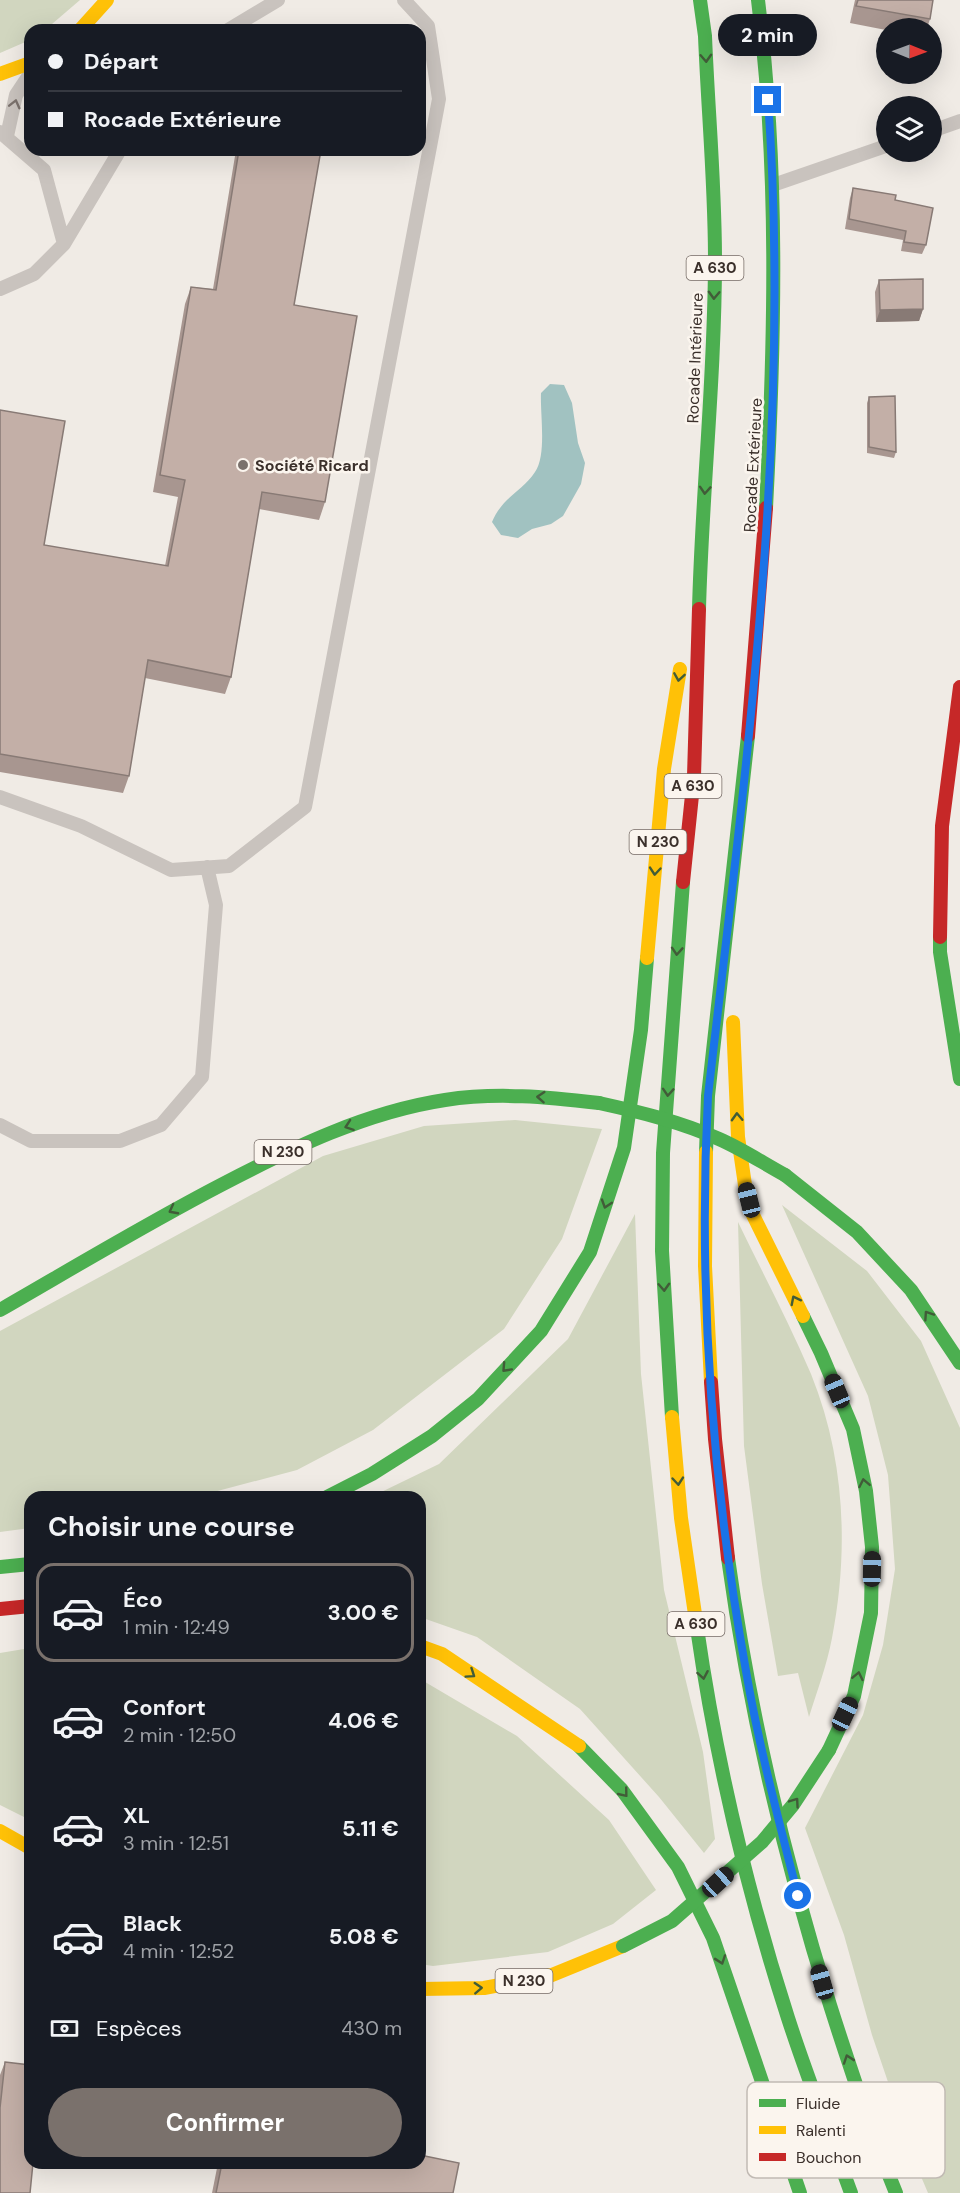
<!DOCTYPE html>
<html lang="fr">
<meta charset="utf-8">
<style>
body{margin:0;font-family:"DM Sans",sans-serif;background:#20242c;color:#f1f3f6;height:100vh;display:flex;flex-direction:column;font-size:22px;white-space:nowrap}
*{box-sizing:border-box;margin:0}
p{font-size:20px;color:#9ea1a6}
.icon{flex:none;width:33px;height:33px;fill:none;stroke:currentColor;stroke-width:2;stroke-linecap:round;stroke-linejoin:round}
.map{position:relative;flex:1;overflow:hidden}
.panel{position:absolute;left:24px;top:1491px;width:402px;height:678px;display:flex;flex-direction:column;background:#171b24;border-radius:18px;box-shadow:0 6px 24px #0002}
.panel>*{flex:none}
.banner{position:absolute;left:24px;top:24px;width:402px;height:132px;border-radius:18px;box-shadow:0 6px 24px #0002;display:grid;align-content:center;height:132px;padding:0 24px;background:#171b24}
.needle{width:39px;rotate:91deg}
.fabs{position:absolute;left:876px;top:18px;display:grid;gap:12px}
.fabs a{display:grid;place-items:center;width:66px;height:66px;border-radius:50%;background:#171b24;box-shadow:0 6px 24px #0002;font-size:30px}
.end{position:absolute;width:27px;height:27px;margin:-14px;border:8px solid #1a73e8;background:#fff;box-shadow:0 0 0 3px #fff}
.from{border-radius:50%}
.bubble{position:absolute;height:42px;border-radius:21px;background:#171b24;box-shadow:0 6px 24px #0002;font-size:20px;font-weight:700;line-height:42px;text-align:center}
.car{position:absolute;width:18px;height:36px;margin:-18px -9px;border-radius:8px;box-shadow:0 0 4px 2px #0007;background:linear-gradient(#222 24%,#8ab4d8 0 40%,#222 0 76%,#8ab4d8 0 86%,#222 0)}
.banner b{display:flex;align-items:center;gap:21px;height:57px;font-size:22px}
.banner b+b{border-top:2px solid #363941}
.banner i{width:15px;height:15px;background:#f1f3f6}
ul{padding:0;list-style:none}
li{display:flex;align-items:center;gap:18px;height:99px;margin:0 12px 9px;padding:0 12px;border:3px solid transparent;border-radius:18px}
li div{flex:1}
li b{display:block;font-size:22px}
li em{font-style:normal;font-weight:700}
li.selected{border-color:#7a716c}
li>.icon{width:54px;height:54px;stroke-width:1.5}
h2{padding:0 24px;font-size:27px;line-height:72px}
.pay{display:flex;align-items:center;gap:15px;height:66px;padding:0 24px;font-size:22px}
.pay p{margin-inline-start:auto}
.primary-button{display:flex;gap:12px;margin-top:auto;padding:12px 24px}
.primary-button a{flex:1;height:69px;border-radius:36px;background:#7a716c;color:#fff;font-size:24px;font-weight:700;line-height:69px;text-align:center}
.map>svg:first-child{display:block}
.green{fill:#d1d6bf}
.water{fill:#a1c2c1}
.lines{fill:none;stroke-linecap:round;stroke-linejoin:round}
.lane{stroke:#c9c3be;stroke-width:14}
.fast{stroke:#4caf50;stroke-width:14}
.slow{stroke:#ffc107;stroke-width:14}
.jam{stroke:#c62828;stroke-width:14}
.fast-bridge{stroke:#4caf50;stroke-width:14}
.wall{fill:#a89690}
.shaded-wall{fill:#887a75}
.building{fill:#c3afa7;stroke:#887a75;stroke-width:1.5}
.oneway{stroke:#415c38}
.oneway2{stroke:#7b726d}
.route{stroke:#1a73e8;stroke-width:8}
.poi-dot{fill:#7a716c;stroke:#fbf5ee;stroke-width:2}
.labels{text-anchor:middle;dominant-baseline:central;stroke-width:5;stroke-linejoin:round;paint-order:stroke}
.shield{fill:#fbf5ee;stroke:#756b66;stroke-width:1.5}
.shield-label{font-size:15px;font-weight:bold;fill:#3b302b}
.street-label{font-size:16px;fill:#3b302b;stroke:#fbf5ee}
.poi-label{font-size:16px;font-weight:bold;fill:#3b302b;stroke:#fbf5ee;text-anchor:start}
.key{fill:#fbf5ee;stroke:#c1bab4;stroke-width:1.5}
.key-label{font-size:16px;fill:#3b302b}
</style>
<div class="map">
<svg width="960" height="2193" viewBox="0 0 960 2193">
<rect width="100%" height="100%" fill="#f0ebe5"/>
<path class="green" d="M0 0H80L45 30H30V40L0 53Z
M515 1120 602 1129 562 1239 504 1329 373 1430 297 1470 195 1497H30V1528L0 1532V1331L323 1156 424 1126Z
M782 1205 867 1271 921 1341 960 1428V2193H928L917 2167 872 2035 844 1935 805 1828 863 1715 883 1645 895 1569 888 1475 868 1396Z
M635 1214 641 1374 664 1590 703 1752 715 1839 704 1853 659 1797 580 1709 477 1637 420 1617V1497H371L439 1464 568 1339Z
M738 1222C762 1272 789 1322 811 1374 845 1458 849 1550 832 1638 827 1665 817 1691 809 1717L798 1673 778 1676 762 1584 744 1446Z
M30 1648V1820L0 1805V1653Z
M420 1679 517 1736 609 1820 656 1890 613 1924 548 1952 433 1966 420 1964Z"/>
<path class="water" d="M550 384 564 385 572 403 578 443 585 463 581 484 563 516 551 524 532 529 518 538 501 535 492 522C503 496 521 493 535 472 547 455 540 414 541 393Z"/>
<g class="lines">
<path class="lane" d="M228 30 278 0
M932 131 960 121
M0 132 44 170 64 244
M7 136 16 95 30 74
M773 185 886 146
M0 289 34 274 64 244 120 150
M0 797 81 826 171 870 229 866 305 807 439 99 428 26 404 0
M0 1125 31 1141H120L161 1125 202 1077 216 905 207 867"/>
<path class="fast" d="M758 0C779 169 775 338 766 508
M699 609C702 492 715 376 715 259 715 185 708 110 705 36L700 0
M940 937V952L960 1079
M706 1152 708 1096 748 736
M785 1175 857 1232 911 1290 960 1363
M0 1310C73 1268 146 1224 221 1185 292 1148 366 1112 445 1100 497 1092 548 1097 599 1103
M803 1316 821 1353 853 1429 866 1491 872 1547 871 1613 854 1696 829 1750
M672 1417 662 1251 663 1153 683 882
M327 1497 372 1474 432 1436 478 1399 541 1331 590 1252 624 1148 641 1030 647 958
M728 1558C749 1710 784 1858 830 2005 850 2068 871 2132 896 2193
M0 1567 30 1564
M697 1628C716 1760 747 1891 788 2018 807 2077 830 2135 851 2193
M579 1746 622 1790 678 1867 713 1938 800 2193"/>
<path class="slow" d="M80 30 107 0
M0 74 30 63
M647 958 664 769 680 669
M733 1022 738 1137 745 1185 753 1215 803 1316
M706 1152 705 1266 711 1382
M672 1417 681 1518 697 1628
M420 1646 442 1654 579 1746
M0 1831 30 1848
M420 1989 484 1988 552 1975 623 1946"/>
<path class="jam" d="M748 736 766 508
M683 882 694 776 699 609
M940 937 942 826 960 687
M711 1382 715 1439 728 1558
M0 1609 30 1606"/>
<path class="fast-bridge" d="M599 1103C640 1112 681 1122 719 1139 742 1149 763 1163 785 1175
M623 1946 672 1921 762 1842 793 1805 829 1750"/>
</g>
<path class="wall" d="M855 0H933L930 19 927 28H886V30L850 23Z
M236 150H321L294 305 325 502 319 520 259 509 231 677 225 694 145 678 129 776 123 793 0 772V410L44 545 165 566 178 497 153 492 185 304 191 287 213 289Z
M853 188 895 200 926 245 922 254 901 251 903 240 845 229 850 198Z
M879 280 923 309 919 321 876 322 875 292Z
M869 397 896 452 894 458 867 453V403Z
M5 2062 0 2193V2075Z
M218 2163H420L453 2193H212Z"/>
<path class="shaded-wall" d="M923 309 919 321 876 322 880 310Z"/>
<path class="building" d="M858 0H933L930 19 856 6Z
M239 150H321L294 305 357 316 325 502 262 492 231 677 148 660 129 776 0 754V410L65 421 44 545 168 566 185 480 160 475 191 287 216 290Z
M853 188 896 195 895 200 933 208 926 245 904 242 906 231 849 219Z
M923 279V309L880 310 879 280Z
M895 396 896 452 869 447V397Z
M5 2062 30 2065V2163H33L30 2193H0V2108Z
M420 2155 459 2163 453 2193H216L222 2163H420Z"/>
<defs><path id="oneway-chevron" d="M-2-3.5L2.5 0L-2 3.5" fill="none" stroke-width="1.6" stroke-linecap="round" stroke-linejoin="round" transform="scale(1.5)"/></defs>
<g class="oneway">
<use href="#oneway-chevron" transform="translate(706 58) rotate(87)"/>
<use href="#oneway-chevron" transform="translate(714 295) rotate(92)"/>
<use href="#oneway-chevron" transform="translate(705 490) rotate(94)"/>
<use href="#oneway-chevron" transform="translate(679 677) rotate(99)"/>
<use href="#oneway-chevron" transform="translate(655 871) rotate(95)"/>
<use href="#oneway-chevron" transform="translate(677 951) rotate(94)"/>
<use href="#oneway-chevron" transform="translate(668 1092) rotate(94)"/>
<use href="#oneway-chevron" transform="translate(541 1097) rotate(-176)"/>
<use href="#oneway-chevron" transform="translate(737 1117) rotate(-92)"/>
<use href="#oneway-chevron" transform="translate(349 1126) rotate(161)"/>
<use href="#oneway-chevron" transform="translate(606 1204) rotate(108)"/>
<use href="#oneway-chevron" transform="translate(173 1210) rotate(152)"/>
<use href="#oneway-chevron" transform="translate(664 1287) rotate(87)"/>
<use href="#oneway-chevron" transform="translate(795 1300) rotate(-117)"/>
<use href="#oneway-chevron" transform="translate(928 1315) rotate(-124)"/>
<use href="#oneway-chevron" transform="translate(506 1368) rotate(133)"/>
<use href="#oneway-chevron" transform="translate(678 1481) rotate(85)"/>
<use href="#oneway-chevron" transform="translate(864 1483) rotate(-101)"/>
<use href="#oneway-chevron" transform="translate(471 1674) rotate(34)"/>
<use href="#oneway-chevron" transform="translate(703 1675) rotate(80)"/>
<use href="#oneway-chevron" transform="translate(858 1676) rotate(-78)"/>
<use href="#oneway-chevron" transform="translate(624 1793) rotate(51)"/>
<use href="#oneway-chevron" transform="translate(795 1802) rotate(-55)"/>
<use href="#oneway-chevron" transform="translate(721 1960) rotate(71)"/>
<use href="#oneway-chevron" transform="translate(478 1988) rotate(-3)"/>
<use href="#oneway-chevron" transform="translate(848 2059) rotate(-109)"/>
</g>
<use class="oneway2" href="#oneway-chevron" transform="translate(15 104) rotate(-76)"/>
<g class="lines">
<path class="route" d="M768 100C792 431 746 768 708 1096 698 1288 712 1482 746 1671 759 1747 779 1821 798 1896"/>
</g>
<circle class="poi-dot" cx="243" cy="465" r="6"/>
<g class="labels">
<g class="shield">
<rect x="686.5" y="256" width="57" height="24" rx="4.5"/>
<rect x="664.5" y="774" width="57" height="24" rx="4.5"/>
<rect x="629.5" y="830" width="57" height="24" rx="4.5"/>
<rect x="254.5" y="1140" width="57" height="24" rx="4.5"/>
<rect x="667.5" y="1612" width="57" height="24" rx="4.5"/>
<rect x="495.5" y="1969" width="57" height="24" rx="4.5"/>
</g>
<g class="shield-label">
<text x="715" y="268">A 630</text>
<text x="693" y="786">A 630</text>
<text x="658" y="842">N 230</text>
<text x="283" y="1152">N 230</text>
<text x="696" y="1624">A 630</text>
<text x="524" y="1981">N 230</text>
</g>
<g class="street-label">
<text transform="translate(695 358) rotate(-88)">Rocade Intérieure</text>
<text transform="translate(753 465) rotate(-87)">Rocade Extérieure</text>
</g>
<g class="poi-label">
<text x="255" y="465">Société Ricard</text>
</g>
</g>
<rect x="747" y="2082" width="198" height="96" rx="9" class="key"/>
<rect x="759" y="2099" width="27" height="8" fill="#4caf50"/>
<rect x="759" y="2126" width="27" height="8" fill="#ffc107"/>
<rect x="759" y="2153" width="27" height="8" fill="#c62828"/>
<g class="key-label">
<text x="796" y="2109">Fluide</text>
<text x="796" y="2136">Ralenti</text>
<text x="796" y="2163">Bouchon</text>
</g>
</svg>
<div class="fabs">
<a><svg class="needle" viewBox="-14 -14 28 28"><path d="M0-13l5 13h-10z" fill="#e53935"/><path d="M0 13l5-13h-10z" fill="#9ea1a6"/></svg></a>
<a><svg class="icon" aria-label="layers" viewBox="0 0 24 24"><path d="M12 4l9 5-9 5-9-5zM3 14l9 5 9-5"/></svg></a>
</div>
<i class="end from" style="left:798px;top:1896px"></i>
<i class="end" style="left:768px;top:100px"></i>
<div class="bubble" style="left:718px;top:14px;width:99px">2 min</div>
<i class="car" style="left:749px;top:1200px;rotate:346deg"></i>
<i class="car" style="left:837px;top:1391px;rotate:337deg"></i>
<i class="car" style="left:872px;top:1569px;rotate:1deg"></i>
<i class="car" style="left:845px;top:1714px;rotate:25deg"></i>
<i class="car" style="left:718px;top:1882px;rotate:48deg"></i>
<i class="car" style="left:822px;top:1982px;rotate:344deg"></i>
<div class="banner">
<b><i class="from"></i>Départ</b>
<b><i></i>Rocade Extérieure</b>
</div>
<section class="panel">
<h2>Choisir une course</h2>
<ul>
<li class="selected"><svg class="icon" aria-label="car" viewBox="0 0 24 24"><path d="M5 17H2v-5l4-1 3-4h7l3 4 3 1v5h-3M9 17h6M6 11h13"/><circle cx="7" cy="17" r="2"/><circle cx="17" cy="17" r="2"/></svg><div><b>Éco</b><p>1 min · 12:49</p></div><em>3.00 €</em></li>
<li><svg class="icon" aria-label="car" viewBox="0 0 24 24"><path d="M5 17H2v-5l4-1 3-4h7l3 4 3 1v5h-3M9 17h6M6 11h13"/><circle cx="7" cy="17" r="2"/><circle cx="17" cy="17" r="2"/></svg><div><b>Confort</b><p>2 min · 12:50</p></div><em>4.06 €</em></li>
<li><svg class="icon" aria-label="car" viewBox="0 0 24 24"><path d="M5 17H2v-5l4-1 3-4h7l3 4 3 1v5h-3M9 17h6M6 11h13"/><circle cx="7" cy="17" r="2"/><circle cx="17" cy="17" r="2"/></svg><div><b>XL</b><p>3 min · 12:51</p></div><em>5.11 €</em></li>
<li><svg class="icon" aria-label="car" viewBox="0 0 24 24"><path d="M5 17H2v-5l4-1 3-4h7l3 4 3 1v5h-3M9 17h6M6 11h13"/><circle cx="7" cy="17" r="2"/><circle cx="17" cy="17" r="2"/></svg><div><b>Black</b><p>4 min · 12:52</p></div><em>5.08 €</em></li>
</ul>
<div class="pay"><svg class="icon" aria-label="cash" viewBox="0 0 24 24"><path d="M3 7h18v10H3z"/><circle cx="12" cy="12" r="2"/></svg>Espèces<p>430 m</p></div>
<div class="primary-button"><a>Confirmer</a></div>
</section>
</div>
